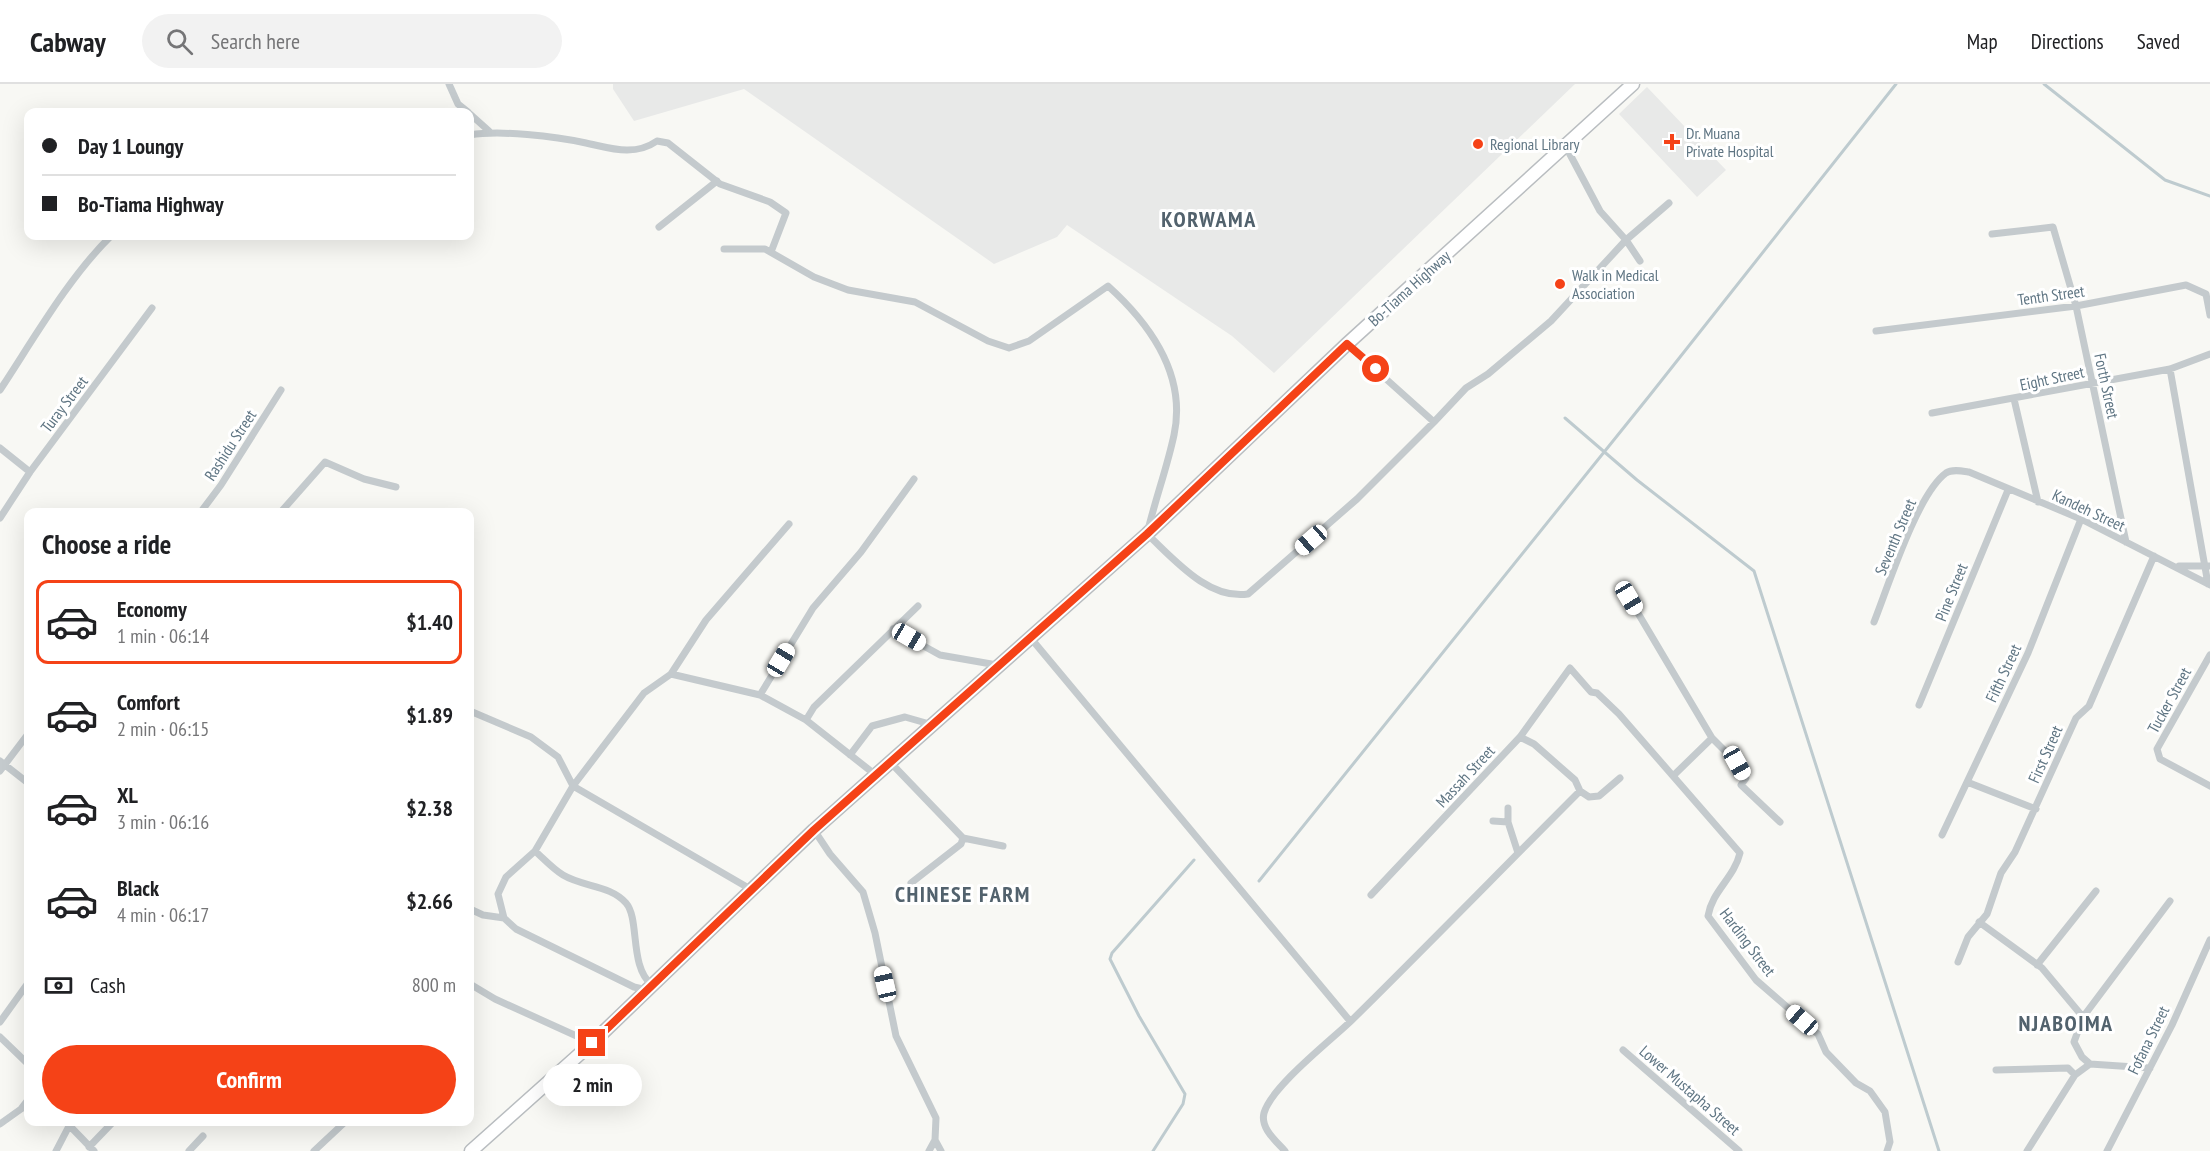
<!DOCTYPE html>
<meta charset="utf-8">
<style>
body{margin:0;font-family:"PT Sans Narrow",sans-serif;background:#f2f2f2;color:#202124;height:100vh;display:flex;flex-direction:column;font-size:22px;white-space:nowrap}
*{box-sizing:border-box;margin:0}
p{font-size:20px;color:#757577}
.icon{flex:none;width:33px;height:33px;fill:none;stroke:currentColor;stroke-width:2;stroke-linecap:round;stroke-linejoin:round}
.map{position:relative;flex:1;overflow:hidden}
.side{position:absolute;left:24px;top:424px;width:450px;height:618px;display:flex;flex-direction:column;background:#fff;border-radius:12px;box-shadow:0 6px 24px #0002}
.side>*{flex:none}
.guide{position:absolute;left:24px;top:24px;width:450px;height:132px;border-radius:12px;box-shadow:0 6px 24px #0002;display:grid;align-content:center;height:132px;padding:0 18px;background:#fff}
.end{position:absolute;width:27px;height:27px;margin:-14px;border:8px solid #f54217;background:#fff;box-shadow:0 0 0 3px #fff}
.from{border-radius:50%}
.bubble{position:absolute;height:42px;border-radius:21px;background:#fff;box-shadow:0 6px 24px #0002;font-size:20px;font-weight:700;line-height:42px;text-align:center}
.car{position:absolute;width:18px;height:36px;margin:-18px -9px;border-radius:8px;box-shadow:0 0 4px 2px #0007;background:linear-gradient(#fff 24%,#345 0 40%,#fff 0 76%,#345 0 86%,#fff 0)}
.guide b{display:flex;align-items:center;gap:21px;height:57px;font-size:22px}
.guide b+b{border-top:2px solid #e0e0e0}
.guide i{width:15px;height:15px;background:#202124}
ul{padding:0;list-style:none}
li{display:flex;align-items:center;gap:18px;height:84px;margin:0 12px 9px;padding:0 6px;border:3px solid transparent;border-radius:12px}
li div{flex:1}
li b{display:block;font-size:22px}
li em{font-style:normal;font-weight:700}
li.on{border-color:#f54217}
li>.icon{width:54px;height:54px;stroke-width:1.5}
h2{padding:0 18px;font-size:27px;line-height:72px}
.pay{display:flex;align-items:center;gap:15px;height:66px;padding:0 18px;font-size:22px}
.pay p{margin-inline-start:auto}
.primary-button{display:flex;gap:12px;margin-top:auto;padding:12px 18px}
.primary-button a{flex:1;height:69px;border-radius:36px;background:#f54217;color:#fff;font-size:24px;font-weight:700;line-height:69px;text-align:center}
header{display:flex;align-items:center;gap:36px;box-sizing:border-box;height:84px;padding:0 30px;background:#fff;border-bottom:2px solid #e0e0e0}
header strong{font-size:28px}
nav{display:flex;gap:33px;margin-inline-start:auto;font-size:21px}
.search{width:420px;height:54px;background:#f2f2f2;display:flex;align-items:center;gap:15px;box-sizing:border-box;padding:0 21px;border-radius:33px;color:#757577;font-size:22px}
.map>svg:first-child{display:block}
.built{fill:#e8e9e8}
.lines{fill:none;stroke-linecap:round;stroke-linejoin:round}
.stream{stroke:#becbcf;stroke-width:3}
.trunk-casing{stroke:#b9bdc0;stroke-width:15}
.minor{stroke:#c4cacd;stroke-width:7}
.trunk{stroke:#fff;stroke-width:12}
.route{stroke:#f54217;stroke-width:8}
.poi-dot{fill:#f54217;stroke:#fff;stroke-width:2}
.labels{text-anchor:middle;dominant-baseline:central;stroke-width:6;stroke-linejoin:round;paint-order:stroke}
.poi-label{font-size:16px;fill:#5f7583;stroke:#fff;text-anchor:start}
.street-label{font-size:16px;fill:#5f7583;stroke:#fff}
.district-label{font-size:22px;font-weight:bold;letter-spacing:1.5px;fill:#52626d;stroke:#fff}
</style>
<header>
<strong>Cabway</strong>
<div class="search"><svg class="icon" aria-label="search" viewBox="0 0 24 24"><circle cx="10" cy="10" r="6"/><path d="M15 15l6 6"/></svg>Search here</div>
<nav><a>Map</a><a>Directions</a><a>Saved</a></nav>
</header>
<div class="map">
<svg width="2210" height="1067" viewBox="0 0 2210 1067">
<rect width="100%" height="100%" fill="#f8f8f4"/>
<path class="built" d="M613 0H1575L1274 289 1232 252 1067 141 1057 153 994 180 744 5 634 37 613 5Z
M1647 3 1726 86 1697 113 1619 30Z"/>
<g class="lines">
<path class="stream" d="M2044 0 2165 96 2210 112
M1565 334 1637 396 1754 487 1939 1067
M1259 797 1650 311 1896 0
M1153 1067 1183 1020 1185 1010 1139 932 1110 875 1112 869 1194 776"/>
<defs>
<path id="trunk" d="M471 1067 592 959 814 746 1147 450 1347 260 1633 0"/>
</defs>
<use href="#trunk" class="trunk-casing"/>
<path class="minor" d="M449 0 458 20 468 28
M470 30 489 47
M470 51C500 46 554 52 586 59 610 64 634 73 657 57L668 59 720 100 770 118 786 129 771 168
M1565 61 1600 127 1626 156 1640 177
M659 143 717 97
M1992 150 2053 143 2076 222 2126 458
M724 165H765L814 193 848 206 915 218 988 257 1009 264 1029 257 1108 202C1150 240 1187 290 1174 351 1167 384 1155 416 1147 450 1174 475 1208 516 1248 510L1357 415 1434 338
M1876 247 2076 222 2186 201 2206 210 2210 231
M1347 260 1434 338 1466 304 1488 290 1551 237 1626 156 1669 119
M2170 285 2208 500
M0 306C33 256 69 193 111 152
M2014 315 2038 418
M1932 329 2170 285 2210 270
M0 364 30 388
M200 429 221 401 281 306
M280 429 325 378 364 395 396 403
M0 434 30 388 152 224
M789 440 706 536 671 590 760 611 806 636 877 692
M2179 482H2210
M1629 514 1712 654 1737 679 1746 694 1741 701 1780 738
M1874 538C1888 503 1917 410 1946 389 1952 385 1962 387 1969 388L2081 435 2210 501
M893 545 940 571 997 581
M1029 552 1350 937
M2210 571 2157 665 2160 675 2210 702
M760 611 813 524 861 468 914 395
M1919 621 2008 406
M470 627 531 653 558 673 573 702 644 609 671 590
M806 636 814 623 918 522
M1520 653 1534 660 1575 696 1580 707 1589 713 1599 712 1620 694
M850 671 872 642 905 633 933 641
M0 677 28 699
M891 679 963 754 961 760 911 799
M0 687 28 650
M1673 692 1712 654
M1967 698 2036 725
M1508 724V738L1518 769
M1493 737 1508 738
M814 746 830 770 863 808 875 849 896 952 936 1034 935 1056 929 1067
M1942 751 2028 569 2081 435
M963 754 1003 762
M535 767C544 775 553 785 563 791 583 803 610 801 626 819 640 835 629 883 652 901
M1371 811 1520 653 1570 584 1591 608 1597 609 1619 630 1740 769C1734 794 1712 807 1708 832L1756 896 1818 950 1826 968 1856 999 1870 1007 1885 1028 1890 1058 1887 1067
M470 825 483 831 504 834
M1979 838 2042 884 2083 933
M1958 878 1968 853 1987 830 2001 789 2015 768 2076 634 2089 622 2154 472
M2037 881 2096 807
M470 900 495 915 592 959
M647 906 634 903 516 845 504 834 498 810 506 793 535 767 573 702 752 806
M0 938 28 899
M0 953 28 980
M1623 966 1739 1067
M2090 980 2082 973 2074 958 2083 933 2170 817
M1996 986 2068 984 2075 991
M66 1038 94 1067
M0 1040 21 1025 28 1016
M935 1056 941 1067
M89 1063 113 1038
M56 1067 69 1042
M189 1067 203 1052
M314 1067 345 1038
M1285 1067C1276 1057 1260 1044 1264 1029 1271 1003 1330 957 1351 937 1428 861 1504 783 1580 707
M2027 1067 2075 991 2090 980 2150 984
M2107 1067 2172 941 2210 856"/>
<use href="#trunk" class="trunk"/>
</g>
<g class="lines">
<path class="route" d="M592 959 814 746 1147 450 1347 260 1376 285"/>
</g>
<g class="poi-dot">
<path d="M1669 49h6v6h6v6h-6v6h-6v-6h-6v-6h6z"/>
<circle cx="1478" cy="60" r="6"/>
<circle cx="1560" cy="200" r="6"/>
</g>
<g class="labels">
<g class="poi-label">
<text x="1686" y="49">Dr. Muana<tspan x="1686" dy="18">Private Hospital</tspan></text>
<text x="1490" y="60">Regional Library</text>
<text x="1572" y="191">Walk in Medical<tspan x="1572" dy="18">Association</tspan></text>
</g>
<g class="street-label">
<text transform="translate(1409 204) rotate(-42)">Bo-Tiama Highway</text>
<text transform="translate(2051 211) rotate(-8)">Tenth Street</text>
<text transform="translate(2052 294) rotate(-12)">Eight Street</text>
<text transform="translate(2107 302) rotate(78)">Forth Street</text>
<text transform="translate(64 320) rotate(-53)">Turay Street</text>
<text transform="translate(230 361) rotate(-57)">Rashidu Street</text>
<text transform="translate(2089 426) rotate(25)">Kandeh Street</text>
<text transform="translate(1895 453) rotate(-67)">Seventh Street</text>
<text transform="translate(1951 508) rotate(-68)">Pine Street</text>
<text transform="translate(2003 589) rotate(-65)">Fifth Street</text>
<text transform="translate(2169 616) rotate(-61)">Tucker Street</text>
<text transform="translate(2045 670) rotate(-66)">First Street</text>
<text transform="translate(1465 692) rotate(-47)">Massah Street</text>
<text transform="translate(1748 858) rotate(53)">Harding Street</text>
<text transform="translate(2148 956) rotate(-64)">Fofana Street</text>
<text transform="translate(1690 1006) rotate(41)">Lower Mustapha Street</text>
</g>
<g class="district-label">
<text x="1209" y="135">KORWAMA</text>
<text x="963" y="810">CHINESE FARM</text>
<text x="2066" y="939">NJABOIMA</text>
</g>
</g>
</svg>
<i class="end from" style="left:1376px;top:285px"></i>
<i class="end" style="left:592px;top:959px"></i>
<div class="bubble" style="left:543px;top:980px;width:99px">2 min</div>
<i class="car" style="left:1311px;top:456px;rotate:229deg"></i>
<i class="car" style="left:1629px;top:514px;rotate:149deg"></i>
<i class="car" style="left:909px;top:553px;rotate:120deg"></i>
<i class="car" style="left:781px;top:576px;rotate:31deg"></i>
<i class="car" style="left:1737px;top:679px;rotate:151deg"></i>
<i class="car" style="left:885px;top:900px;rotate:347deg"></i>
<i class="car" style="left:1802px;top:936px;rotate:311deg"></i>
<div class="guide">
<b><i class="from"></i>Day 1 Loungy</b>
<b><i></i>Bo-Tiama Highway</b>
</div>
<section class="side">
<h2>Choose a ride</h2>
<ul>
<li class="on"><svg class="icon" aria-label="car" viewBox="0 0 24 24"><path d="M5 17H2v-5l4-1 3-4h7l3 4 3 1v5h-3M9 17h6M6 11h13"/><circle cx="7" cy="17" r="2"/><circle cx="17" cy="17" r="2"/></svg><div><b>Economy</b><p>1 min · 06:14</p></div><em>$1.40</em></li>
<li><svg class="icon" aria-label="car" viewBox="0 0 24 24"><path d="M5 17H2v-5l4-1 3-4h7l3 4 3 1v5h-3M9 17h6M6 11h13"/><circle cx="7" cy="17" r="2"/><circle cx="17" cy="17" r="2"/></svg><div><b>Comfort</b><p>2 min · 06:15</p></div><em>$1.89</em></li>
<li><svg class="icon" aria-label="car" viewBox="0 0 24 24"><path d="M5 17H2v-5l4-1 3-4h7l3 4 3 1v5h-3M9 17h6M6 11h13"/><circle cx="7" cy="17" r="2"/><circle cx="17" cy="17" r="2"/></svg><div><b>XL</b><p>3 min · 06:16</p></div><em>$2.38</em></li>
<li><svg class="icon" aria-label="car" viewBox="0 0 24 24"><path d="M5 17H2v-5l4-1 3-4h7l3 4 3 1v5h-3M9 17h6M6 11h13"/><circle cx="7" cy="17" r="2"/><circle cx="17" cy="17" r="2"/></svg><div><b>Black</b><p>4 min · 06:17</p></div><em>$2.66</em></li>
</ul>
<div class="pay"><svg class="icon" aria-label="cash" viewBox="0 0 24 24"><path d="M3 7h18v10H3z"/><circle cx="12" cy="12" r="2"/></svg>Cash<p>800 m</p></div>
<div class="primary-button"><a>Confirm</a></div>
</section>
</div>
